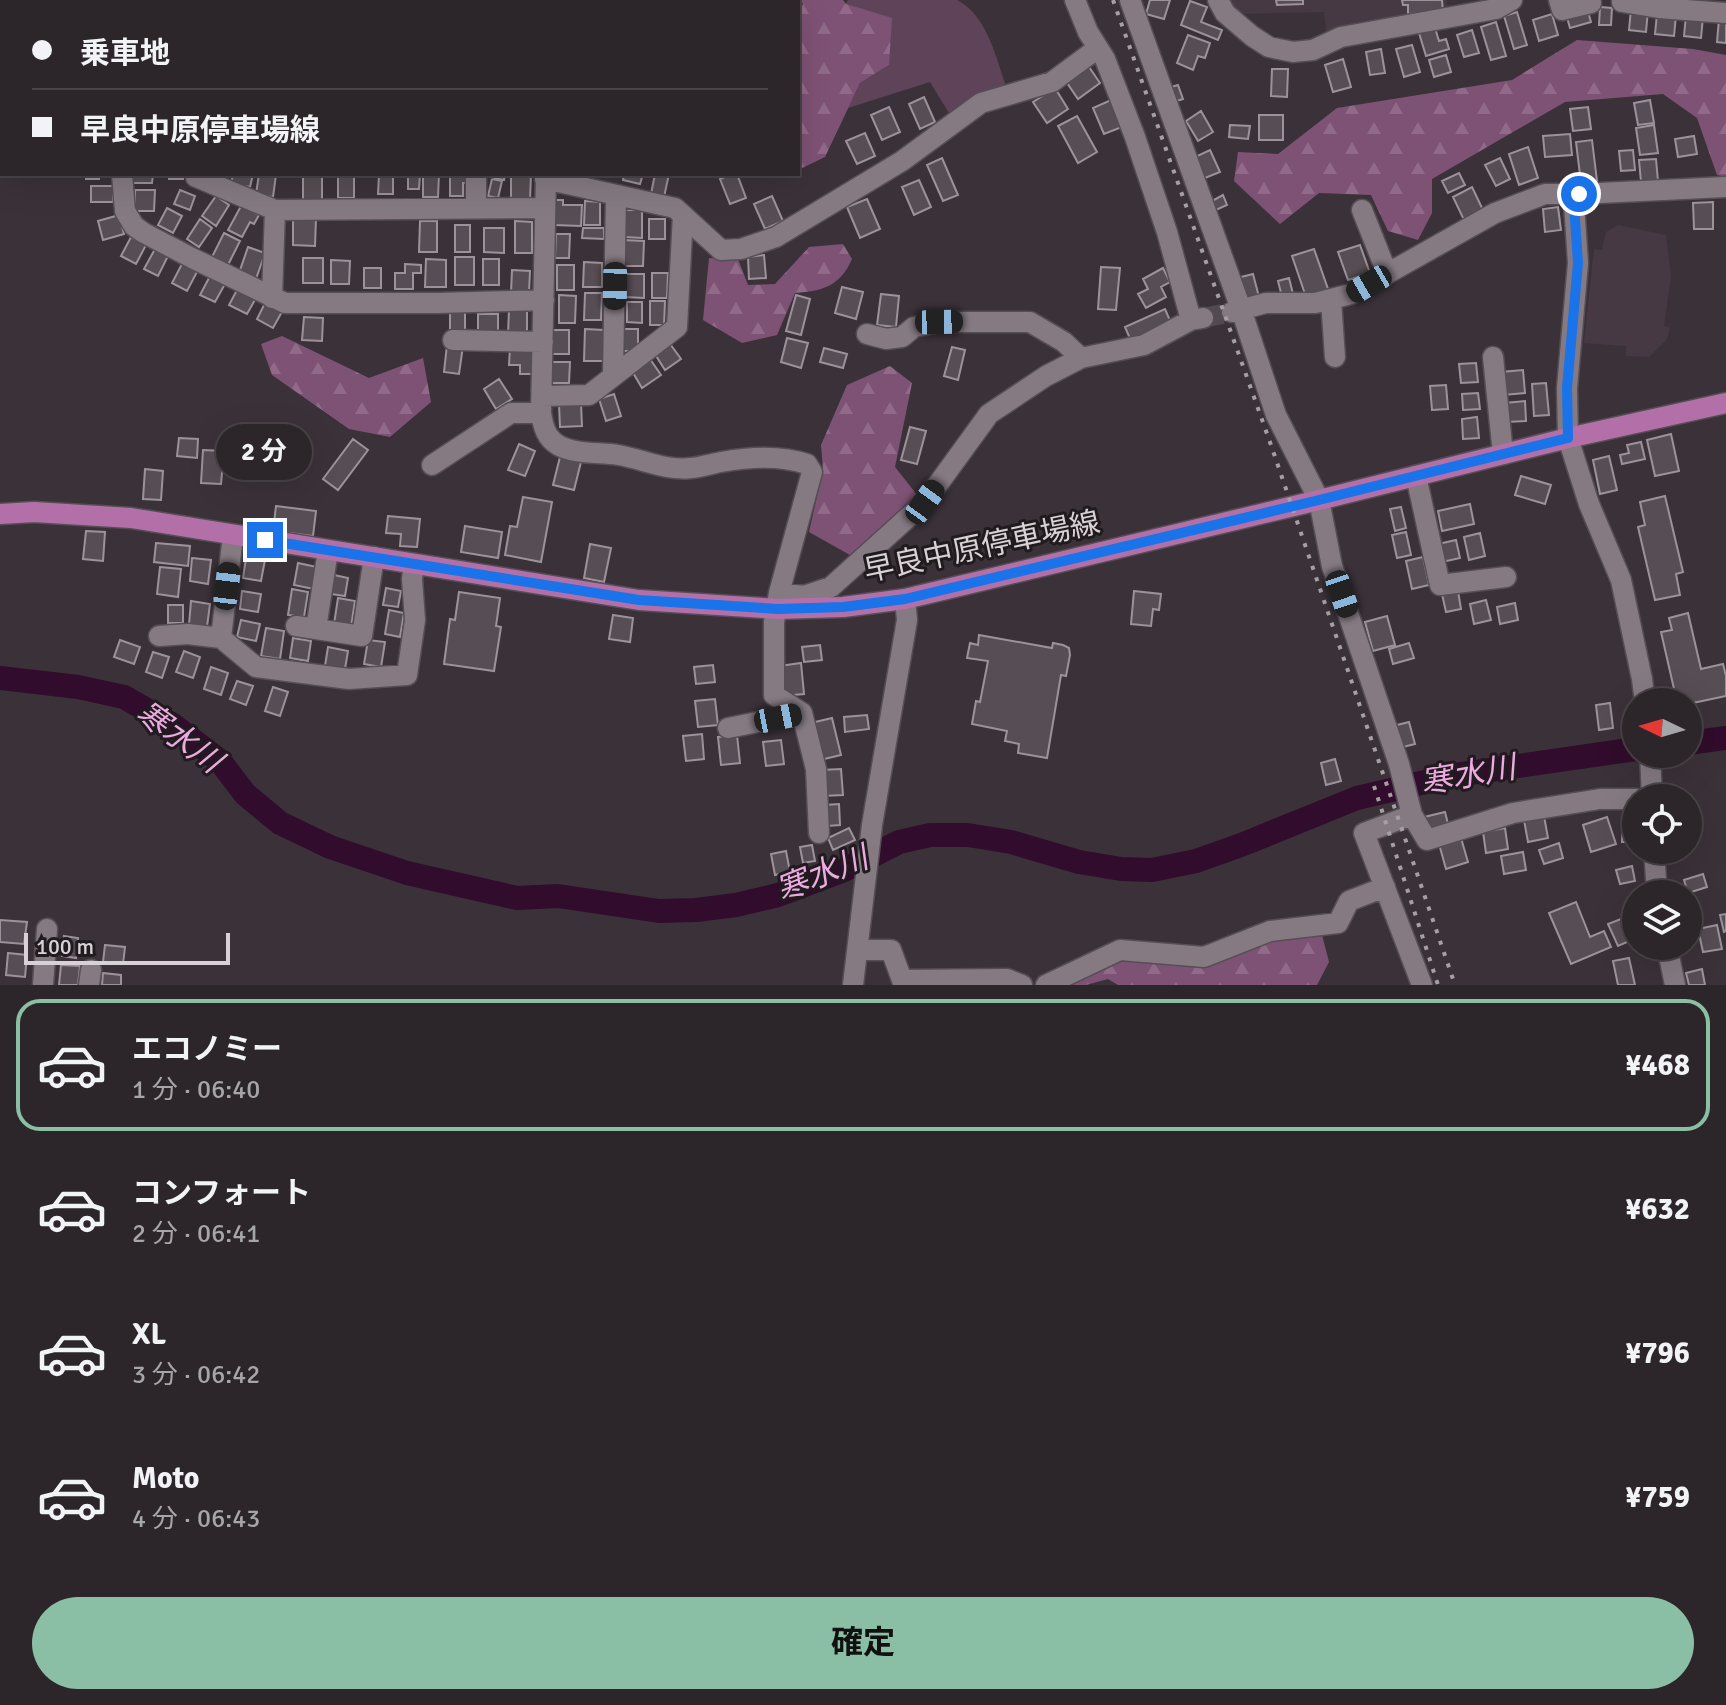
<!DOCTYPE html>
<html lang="ja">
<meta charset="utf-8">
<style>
body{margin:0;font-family:Signika,"Noto Sans JP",sans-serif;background:#383237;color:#f1f3f6;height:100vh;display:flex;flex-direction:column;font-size:30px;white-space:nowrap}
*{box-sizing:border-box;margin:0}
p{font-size:26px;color:#a6a5a9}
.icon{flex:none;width:44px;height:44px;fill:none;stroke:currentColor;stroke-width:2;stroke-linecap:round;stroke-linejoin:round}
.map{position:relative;height:985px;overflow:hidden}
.side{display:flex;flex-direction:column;background:#2c262b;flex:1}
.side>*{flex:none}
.banner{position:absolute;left:0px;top:0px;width:800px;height:176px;box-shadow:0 8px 32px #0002,0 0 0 2px #484347;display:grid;align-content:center;height:176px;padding:0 32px;background:#2c262b}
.needle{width:52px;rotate:275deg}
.tools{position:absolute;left:1622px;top:688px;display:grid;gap:16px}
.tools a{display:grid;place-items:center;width:80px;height:80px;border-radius:50%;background:#2c262b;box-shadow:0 8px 32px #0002,0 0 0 2px #484347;font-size:40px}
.scale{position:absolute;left:24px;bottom:20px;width:206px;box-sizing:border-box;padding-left:8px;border:4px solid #d8d2d6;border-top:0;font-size:22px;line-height:28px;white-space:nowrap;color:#d8d2d6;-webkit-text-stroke:6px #201b1f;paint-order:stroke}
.end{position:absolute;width:36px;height:36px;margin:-18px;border:10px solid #1a73e8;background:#fff;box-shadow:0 0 0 4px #fff}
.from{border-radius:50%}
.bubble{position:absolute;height:56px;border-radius:28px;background:#2c262b;box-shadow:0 8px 32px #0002,0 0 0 2px #484347;font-size:26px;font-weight:700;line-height:56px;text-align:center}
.car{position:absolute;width:24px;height:48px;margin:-24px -12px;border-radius:10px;box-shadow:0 0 6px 2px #0007;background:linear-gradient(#222 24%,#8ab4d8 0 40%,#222 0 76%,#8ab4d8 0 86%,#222 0)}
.banner b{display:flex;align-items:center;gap:28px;height:76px;font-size:30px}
.banner b+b{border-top:2px solid #484347}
.banner i{width:20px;height:20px;background:#f1f3f6}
ul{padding:14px 0 0;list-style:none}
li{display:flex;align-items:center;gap:24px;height:132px;margin:0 16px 12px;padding:0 16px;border:4px solid transparent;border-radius:24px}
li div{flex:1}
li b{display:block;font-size:30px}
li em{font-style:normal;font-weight:700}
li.on{border-color:#8abfa5}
li>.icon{width:72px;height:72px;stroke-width:1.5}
.cta{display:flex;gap:16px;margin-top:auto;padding:16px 32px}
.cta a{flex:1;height:92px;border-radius:48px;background:#8abfa5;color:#111;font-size:32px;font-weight:700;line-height:92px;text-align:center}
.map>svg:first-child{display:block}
.built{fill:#473944}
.grass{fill:#5f4459}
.forest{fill:url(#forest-firs)}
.water{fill:url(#water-waves);stroke:#63475f;stroke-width:2}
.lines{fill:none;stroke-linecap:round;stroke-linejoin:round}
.river{stroke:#310c2c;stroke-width:24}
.building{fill:#574d54;stroke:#9d929b;stroke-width:2}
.minor-tunnel{stroke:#534a51;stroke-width:20;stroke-dasharray:20 10;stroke-linecap:butt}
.minor-casing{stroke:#554e54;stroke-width:23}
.major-casing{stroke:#554e54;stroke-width:23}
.minor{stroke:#857a82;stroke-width:20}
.major{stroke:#b370a8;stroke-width:20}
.rail{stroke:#a69fa4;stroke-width:4;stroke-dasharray:4 8;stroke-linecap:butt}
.route{stroke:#1a73e8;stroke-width:10}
.labels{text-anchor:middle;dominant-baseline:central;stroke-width:6;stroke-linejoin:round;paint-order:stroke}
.street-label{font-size:30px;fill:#d8d2d6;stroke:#201b1f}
.water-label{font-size:32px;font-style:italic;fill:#eda9e0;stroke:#201b1f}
</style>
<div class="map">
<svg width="1726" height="985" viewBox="0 0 1726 985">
<defs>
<pattern id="forest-firs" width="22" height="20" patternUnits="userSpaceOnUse" patternTransform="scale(2)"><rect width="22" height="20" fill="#7e5275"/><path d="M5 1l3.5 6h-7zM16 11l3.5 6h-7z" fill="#906a88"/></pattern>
<pattern id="water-waves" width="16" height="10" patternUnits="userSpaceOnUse" patternTransform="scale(2)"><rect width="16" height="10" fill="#310c2c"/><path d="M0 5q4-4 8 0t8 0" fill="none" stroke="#4e2e4a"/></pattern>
</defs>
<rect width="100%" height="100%" fill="#3b3239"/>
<path class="built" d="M1227 0H1447V13L1327 37 1324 12 1236 14Z
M1618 225 1666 235 1671 276 1664 326 1670 328 1667 339 1649 357 1626 356V346L1584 343 1594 249 1602 250 1606 232Z"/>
<path class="grass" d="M848 0H957C988 16 996 59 1007 89L952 118 930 82 848 108 860 83 889 65 846 4Z"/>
<path class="forest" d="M140 0H294L293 2H137Z
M796 0H843L846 4 892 18 889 65 860 83 825 157 798 170V24L803 3Z
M1577 40 1693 49 1726 55V177L1717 175 1697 118 1663 94 1565 102 1432 179V213L1418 240 1388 231 1371 195 1319 193 1280 224 1234 181 1238 152 1278 154 1337 108 1512 80Z
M843 244 852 259C840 286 823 291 795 293L777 335 742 343 703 320 709 258 738 259 748 285 775 284 809 247Z
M282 336 369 378 423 358 431 402 390 437 349 429 272 375 261 344Z
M890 366 912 383 895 467 918 496 850 555 809 532 823 470 821 445 847 385Z
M1322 935 1329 962 1317 985H1118L1108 979 1086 985H1060L1120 958 1273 937Z"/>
<path class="water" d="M264 0H395L397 2H260Z"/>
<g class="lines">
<path class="river" d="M0 678 78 687 124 697 173 725 220 761 245 794 280 823 330 847 407 873 517 898 558 896 659 911 696 910 736 905 778 895 844 870 899 842 930 835H968L1011 842 1079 862 1121 869 1152 870 1196 861 1241 845 1357 798 1455 775 1636 749
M1688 743 1726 738"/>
</g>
<path class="building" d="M1150 0H1170L1164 19 1146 14Z
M1276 0H1303V4L1277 5Z
M1402 0H1442L1443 12 1408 14V5H1403Z
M1190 1 1207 7 1201 22 1222 30 1218 40 1181 25Z
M1600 7 1612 8 1611 25H1599Z
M1587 8 1591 22 1570 28 1566 14Z
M1631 9 1648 10 1646 32 1629 30Z
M1517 12 1527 45 1514 49 1504 16Z
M1552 14 1558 35 1539 41 1533 20Z
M1657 14 1676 15 1674 36 1655 34Z
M1686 15 1703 17 1701 38 1684 36Z
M1719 19 1726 20V43L1717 42Z
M1496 22 1506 56 1491 60 1481 27Z
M1435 28 1439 41 1446 39 1449 49 1426 56 1419 33Z
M1472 30 1479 53 1464 57 1457 35Z
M1188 35 1210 43 1205 58 1198 56 1193 70 1177 63Z
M1412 45 1420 72 1404 77 1396 49Z
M1381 49 1385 73 1370 75 1366 52Z
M1446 55 1451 72 1434 77 1429 60Z
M1343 59 1351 87 1333 92 1325 65Z
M1087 64 1100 83 1078 99 1065 80Z
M1272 69H1288L1287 97 1271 96Z
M1178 85 1183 99 1173 102 1168 88Z
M1055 88 1068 109 1047 123 1033 102Z
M924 97 935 122 920 129 909 104Z
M1111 100 1122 127 1104 134 1093 108Z
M1650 100 1654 123 1638 125 1634 103Z
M889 107 900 132 882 140 871 115Z
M1588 107 1591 129 1573 131 1570 109Z
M1201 111 1213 132 1198 141 1186 121Z
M1259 115H1283V140H1259Z
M1077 116 1097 152 1078 163 1058 126Z
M1230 125 1250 126 1248 139 1229 137Z
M1654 125 1658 153 1640 155 1636 128Z
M865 133 875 156 857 164 846 141Z
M1570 134 1572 155 1545 157 1543 136Z
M1694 136 1697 154 1678 157 1675 139Z
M1592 140 1597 181 1581 183 1576 142Z
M1528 147 1538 178 1519 185 1509 154Z
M1210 150 1220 172 1205 178 1195 157Z
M1633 150 1635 170 1621 171 1619 151Z
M942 158 958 195 943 201 927 165Z
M1500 158 1510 179 1496 186 1485 165Z
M1656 159 1658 181 1641 182 1639 160Z
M1459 173 1465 185 1448 193 1442 181Z
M86 174H99V179H86Z
M129 174H153L152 183H129Z
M169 174H183V179H169Z
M233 174H253L250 187 231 184Z
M259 174 276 175 273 197 256 194Z
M303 174H322V200H303Z
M338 174H354V198H338Z
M379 174H393V194H378Z
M408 174H420L419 189H408Z
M423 174H439L438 197H423Z
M450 174H469L468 183H463V196H450Z
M485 174H505L504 180 485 176Z
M511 174H531L530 200H511Z
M624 174H643L640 184 623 180Z
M655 174H669L664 197 651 194Z
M732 174H737L746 198 730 204 720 179Z
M492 179 502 181 498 198 488 196Z
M919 180 931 207 914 215 902 187Z
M91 186H113V202H91Z
M1472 187 1483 210 1464 220 1453 197Z
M135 190H155L154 211H135Z
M180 190 195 196 190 210 174 204Z
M1223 195 1227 205 1216 210 1212 201Z
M216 196 229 205 216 226 202 216Z
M772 196 783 221 765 229 754 204Z
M867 199 880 229 860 238 847 207Z
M554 200H563V205H582L581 226 554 225Z
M585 201 600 202V225H584Z
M1713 202V229H1694L1693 203Z
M241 206 259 215 254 224 250 222 242 237 228 230Z
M1558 207 1561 230 1545 232 1543 209Z
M167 208 182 216 173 233 158 225Z
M626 210H642V238L625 237Z
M119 215 124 234 103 240 98 221Z
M293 218H316L315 246 293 245Z
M200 219 212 228 199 247 187 239Z
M649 219H665V239H649Z
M420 221H437V252H419Z
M515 221 532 222V253H515Z
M455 225H470V252H455Z
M484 228H504V253L484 252Z
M583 228H604V239L582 238Z
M224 233 240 241 228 265 212 257Z
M556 234H570L569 258H555Z
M131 237 146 245 136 264 121 256Z
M624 240 644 241 643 266H624Z
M1360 245 1370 273 1348 280 1338 252Z
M248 247 265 253 256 279 239 273Z
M155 249 168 256 158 276 144 269Z
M1314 249 1328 289 1306 297 1292 256Z
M764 255 766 278 749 279 748 257Z
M455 257H474V285H455Z
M303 258H323V283H303Z
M426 259 446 260V287H425Z
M483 259H499V285H483Z
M331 260 350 261 349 284H331Z
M183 262 198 270 187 291 172 283Z
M584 262 602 263V287H583Z
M405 264 421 265V273H413V289H395V273H405Z
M557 265H574V290H557Z
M1101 267 1120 268 1116 310 1098 309Z
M364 268H381V288H364Z
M1163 268 1170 282 1161 287 1166 297 1146 308 1138 294 1148 289 1143 279Z
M512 270 530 271 529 293H511Z
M652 273H668L667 298H652Z
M626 274H644V298L625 297Z
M1253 274 1259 297 1243 301 1237 278Z
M210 276 225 284 215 302 200 295Z
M1289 278 1293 294 1282 297 1278 281Z
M842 287 863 292 856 319 835 313Z
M238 288 256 298 247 314 229 305Z
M585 293H602L601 320H584Z
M881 294 899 296 896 327 877 325Z
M559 295 576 296 575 323H559Z
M796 295 810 299 801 335 786 331Z
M266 301 283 310 273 328 257 319Z
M650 301H665L664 325H650Z
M627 302H642V323L627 322Z
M450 309 465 310V333H450Z
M509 309 527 310V335H508Z
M1165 309 1171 323 1131 341 1125 327Z
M478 314H498V334H478Z
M304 317 323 318 322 341 302 340Z
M585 329 604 330 603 361H584Z
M622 329H638V351H621Z
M552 330H569V354H552Z
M787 338 808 343 801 368 781 362Z
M668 341 681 359 665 370 653 351Z
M447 345 463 346 459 374 444 372Z
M952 347 965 350 958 380 944 376Z
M510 348H532V374H520V365H509Z
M824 348 847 354 843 368 820 362Z
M650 359 661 375 642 388 632 371Z
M552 362H570L569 383H552Z
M1476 363 1478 382 1461 383 1459 364Z
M1523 370 1525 393 1503 395 1501 372Z
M499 379 512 399 496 409 484 389Z
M1546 383 1549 415 1534 416 1532 384Z
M1446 385 1448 409 1432 410 1430 386Z
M1478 393 1480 409 1463 410 1462 394Z
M614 394 621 416 606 421 599 399Z
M1525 401 1526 421 1507 422 1505 403Z
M581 403 582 426 560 427 559 404Z
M1477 417 1479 438 1463 439 1462 419Z
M910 427 926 431 917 464 901 460Z
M1671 434 1679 471 1655 476 1647 440Z
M179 438 198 439 197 458 177 456Z
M353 439 368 450 338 490 323 479Z
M1641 442 1645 459 1622 464 1620 455 1629 453 1627 445Z
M519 444 535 451 525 476 508 470Z
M203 450 224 451 221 484 201 483Z
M1609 456 1617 490 1600 494 1593 460Z
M560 457 581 462 574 490 553 485Z
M145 469 163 471 161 500 143 499Z
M1521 476 1551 485 1545 504 1515 495Z
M1665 496 1683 572 1676 574 1680 595 1655 600 1638 527 1645 525 1640 502Z
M523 497 552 502 541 562 505 555 510 526 517 527Z
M1470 504 1474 524 1442 531 1438 511Z
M276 506 316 511 313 536 273 531Z
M1401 507 1406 528 1395 531 1390 509Z
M388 516 420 519 417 547 400 546 401 534 386 533Z
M465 526 502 532 498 558 461 552Z
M86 531 105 532 103 561 83 559Z
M1406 532 1411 555 1397 558 1392 535Z
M1480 533 1485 556 1469 560 1464 537Z
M1456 540 1460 558 1442 562 1438 544Z
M156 543 190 546 188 566 154 562Z
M590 544 611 548 604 582 584 578Z
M1423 557 1429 585 1412 589 1406 561Z
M192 558 211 560 208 584 190 581Z
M246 558 265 560 261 581 243 578Z
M298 563 317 567 314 589 294 585Z
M160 567 181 569 178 597 157 594Z
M334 575 348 578 345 596 331 594Z
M386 588 401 591 398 607 383 605Z
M292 589 308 592 304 617 288 615Z
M242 591 261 594 258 612 240 609Z
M1134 591 1161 594 1159 610 1153 609 1151 626 1131 624Z
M1458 591 1461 609 1446 612 1442 594Z
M459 592 500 598 496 626 501 627 494 671 444 664 450 619 455 620Z
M338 598 355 601 351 627 334 624Z
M1486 600 1491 620 1474 624 1470 604Z
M191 601 210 604 207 627 189 625Z
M1515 603 1518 620 1500 624 1497 607Z
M168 605H183V623H168Z
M389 610 404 613 400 637 385 634Z
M1688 613 1701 669 1723 664 1726 676V696L1688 704V702H1677L1661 632 1672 630 1669 618Z
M613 615 633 618 630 642 609 639Z
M1387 616 1395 645 1373 651 1365 622Z
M241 620 260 624 256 641 237 637Z
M266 628 284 631 280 659 261 656Z
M979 635 1052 648 1053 643 1063 645 1069 648 1070 655 1066 676 1061 675 1047 758 1018 753 1019 744 1005 741 1007 731 972 724 976 701 980 702 988 661 967 658 970 643 978 645Z
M293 638 311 641 308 661 290 658Z
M120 640 140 647 134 664 114 657Z
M368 640 385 642 381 667 364 664Z
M1409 643 1414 658 1393 664 1389 649Z
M820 645 822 660 804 662 802 647Z
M328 647 348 651 345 669 325 666Z
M184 651 200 657 193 678 176 672Z
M153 652 169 657 162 678 146 672Z
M801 663 804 694 782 696 779 666Z
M713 665 715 682 696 684 694 667Z
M211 667 228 673 221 695 204 689Z
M237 681 253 686 246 705 230 699Z
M273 687 288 692 280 716 265 711Z
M715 699 718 725 698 727 695 701Z
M1610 703 1613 728 1599 730 1596 705Z
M867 715 869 729 845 732 844 717Z
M832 718 841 755 820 760 811 723Z
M1409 722 1415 744 1399 748 1393 726Z
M702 734 704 759 686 761 683 736Z
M737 735 740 763 721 765 718 737Z
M781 740 784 764 766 766 763 742Z
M1335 759 1341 781 1326 785 1321 763Z
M841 769 843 795 822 796 821 770Z
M839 804 840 825 827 826 825 805Z
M1445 812 1449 828 1429 834 1424 817Z
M1544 816 1548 838 1528 842 1524 820Z
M1607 817 1616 844 1591 852 1583 825Z
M1623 822 1636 823V842H1622Z
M849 828 855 840 833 850 828 838Z
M1505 828 1508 849 1486 853 1483 832Z
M1461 838 1468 862 1446 869 1439 844Z
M1559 843 1563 858 1544 864 1539 850Z
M812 845 815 861 803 863 800 847Z
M786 851 790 872 775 875 771 854Z
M1523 852 1526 870 1504 874 1501 856Z
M1632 866 1635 881 1620 884 1616 870Z
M1703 874 1707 887 1688 893 1684 880Z
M1576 902 1590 937 1604 931 1611 947 1571 964 1549 913Z
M1726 914V931L1724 932 1720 915Z
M1631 915 1636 927V938L1618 946 1608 924Z
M0 920 27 922 24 944 0 942Z
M1717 925 1722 949 1703 952 1698 929Z
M64 936 78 938 76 958 62 956Z
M105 945 125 947 123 964 103 962Z
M8 953 27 955 25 977 6 975Z
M1629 958 1635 985H1618L1613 961Z
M61 965 80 966 78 985H59Z
M1702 969 1705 985H1689L1686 973Z
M103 973 121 975V985H102Z"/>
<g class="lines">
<path class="minor-tunnel" d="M1203 318 1232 312"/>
<defs>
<path id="minor" d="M15 0 16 2
M1075 0 1088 32 1105 59 1135 137 1167 232 1191 320
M1130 0 1241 309 1276 415 1319 500 1332 566 1399 764 1412 815 1427 840 1513 813 1600 799H1636
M1218 0 1225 13 1252 36 1269 47 1293 52 1313 50 1341 37 1496 9 1512 0
M1559 0 1562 10 1591 3
M1623 0 1622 2 1659 8 1726 13
M587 2V0
M0 74 2 72
M122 174 125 211 134 226 144 233 192 258 285 303H438L544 300
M196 174V177L275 210 545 208
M546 174 541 413C543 426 546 438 558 445 575 455 600 452 618 455 643 459 665 471 691 468 701 467 711 464 721 462 748 457 780 455 807 464L812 472 779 593 774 622V695L802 713 816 769 819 833
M545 179 675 208 721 250 741 249 776 237 902 161 981 103 1052 82 1098 48
M1579 194 1574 204 1578 263 1567 388 1568 438 1589 504 1621 580 1642 679 1645 702
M476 208V174
M1362 210 1387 273
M272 298 275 210
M1331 300 1335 357
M1232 312 1266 303H1315L1351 294 1495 213 1545 194H1579L1726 187
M867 334 886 339 902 337 914 327 939 322H1030L1064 342 1081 358 1144 345 1191 320 1203 318
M453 340 543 342
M1493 357 1503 454
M613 376 616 195
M542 396 589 395 677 327 683 215
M432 465 511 413H541
M1416 476 1440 585 1506 577
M779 593 804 596 831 587 925 502 989 414 1046 376 1081 358
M296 626 362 636 374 557
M316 629 328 550
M159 636 188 634 221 638 233 535
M221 638 256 667 349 679 407 675 415 620 412 579 414 564
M728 728 802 713
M1650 754 1652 798
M1412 815 1364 833 1422 985
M1654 850 1657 894
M1667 946 1675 985
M858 950H891L902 980 1007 979 1022 985
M43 985 47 929
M89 985 91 970
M853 985 872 825 907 620 905 599
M1046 985 1120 950 1204 957 1270 931 1338 923 1349 901 1385 887"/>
<path id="major" d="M0 514 34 512 131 518 639 600 778 609 843 607 905 599 1319 500 1568 438 1726 403"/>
</defs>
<use href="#minor" class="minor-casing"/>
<use href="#major" class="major-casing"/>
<use href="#minor" class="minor"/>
<use href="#major" class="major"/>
<path class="rail" d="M1113 0 1271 445 1455 985
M1374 786 1438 985"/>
</g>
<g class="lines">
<path class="route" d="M265 540 639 600 778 609 843 607 905 599 1319 500 1568 438 1567 388 1578 263 1574 204 1579 194"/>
</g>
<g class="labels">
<g class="street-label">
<text transform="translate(982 547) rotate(-12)">早良中原停車場線</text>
</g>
<g class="water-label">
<text transform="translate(179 737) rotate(36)">寒水川</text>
<text transform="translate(1468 775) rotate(-10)">寒水川</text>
<text transform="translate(822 874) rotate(-22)">寒水川</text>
</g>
</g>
</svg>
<div class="tools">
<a><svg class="needle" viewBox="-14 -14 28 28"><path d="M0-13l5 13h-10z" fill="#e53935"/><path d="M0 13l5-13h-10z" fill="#a6a5a9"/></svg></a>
<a><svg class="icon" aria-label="locate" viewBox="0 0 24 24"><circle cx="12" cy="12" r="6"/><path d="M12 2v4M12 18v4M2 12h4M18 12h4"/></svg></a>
<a><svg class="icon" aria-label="layers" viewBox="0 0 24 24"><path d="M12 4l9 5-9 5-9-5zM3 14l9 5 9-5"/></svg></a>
</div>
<div class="scale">100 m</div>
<i class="end from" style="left:1579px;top:194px"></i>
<i class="end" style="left:265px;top:540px"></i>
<div class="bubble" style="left:216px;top:424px;width:96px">2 分</div>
<i class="car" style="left:1369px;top:284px;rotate:240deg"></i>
<i class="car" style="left:615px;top:286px;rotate:181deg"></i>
<i class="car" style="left:939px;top:322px;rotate:89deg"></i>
<i class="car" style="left:925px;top:502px;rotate:36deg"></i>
<i class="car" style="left:227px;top:586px;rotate:7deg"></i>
<i class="car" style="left:1342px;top:594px;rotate:161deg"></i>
<i class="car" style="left:778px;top:718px;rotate:79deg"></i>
<div class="banner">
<b><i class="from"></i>乗車地</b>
<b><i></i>早良中原停車場線</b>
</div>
</div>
<section class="side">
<ul>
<li class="on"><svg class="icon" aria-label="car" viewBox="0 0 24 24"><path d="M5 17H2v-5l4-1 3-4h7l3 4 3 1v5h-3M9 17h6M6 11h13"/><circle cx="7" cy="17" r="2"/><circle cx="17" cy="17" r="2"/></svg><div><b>エコノミー</b><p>1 分 · 06:40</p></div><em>¥468</em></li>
<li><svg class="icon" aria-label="car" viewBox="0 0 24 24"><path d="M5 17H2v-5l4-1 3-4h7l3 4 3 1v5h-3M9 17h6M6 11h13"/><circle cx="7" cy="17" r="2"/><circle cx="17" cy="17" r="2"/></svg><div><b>コンフォート</b><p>2 分 · 06:41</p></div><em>¥632</em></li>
<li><svg class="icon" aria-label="car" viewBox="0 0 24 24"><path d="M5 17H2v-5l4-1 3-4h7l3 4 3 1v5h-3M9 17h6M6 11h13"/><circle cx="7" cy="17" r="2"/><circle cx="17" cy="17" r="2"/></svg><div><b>XL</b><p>3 分 · 06:42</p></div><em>¥796</em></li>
<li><svg class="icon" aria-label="car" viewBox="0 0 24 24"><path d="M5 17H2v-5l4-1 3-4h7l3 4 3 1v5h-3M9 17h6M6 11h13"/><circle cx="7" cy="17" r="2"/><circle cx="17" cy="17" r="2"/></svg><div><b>Moto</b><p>4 分 · 06:43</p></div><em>¥759</em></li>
</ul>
<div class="cta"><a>確定</a></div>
</section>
